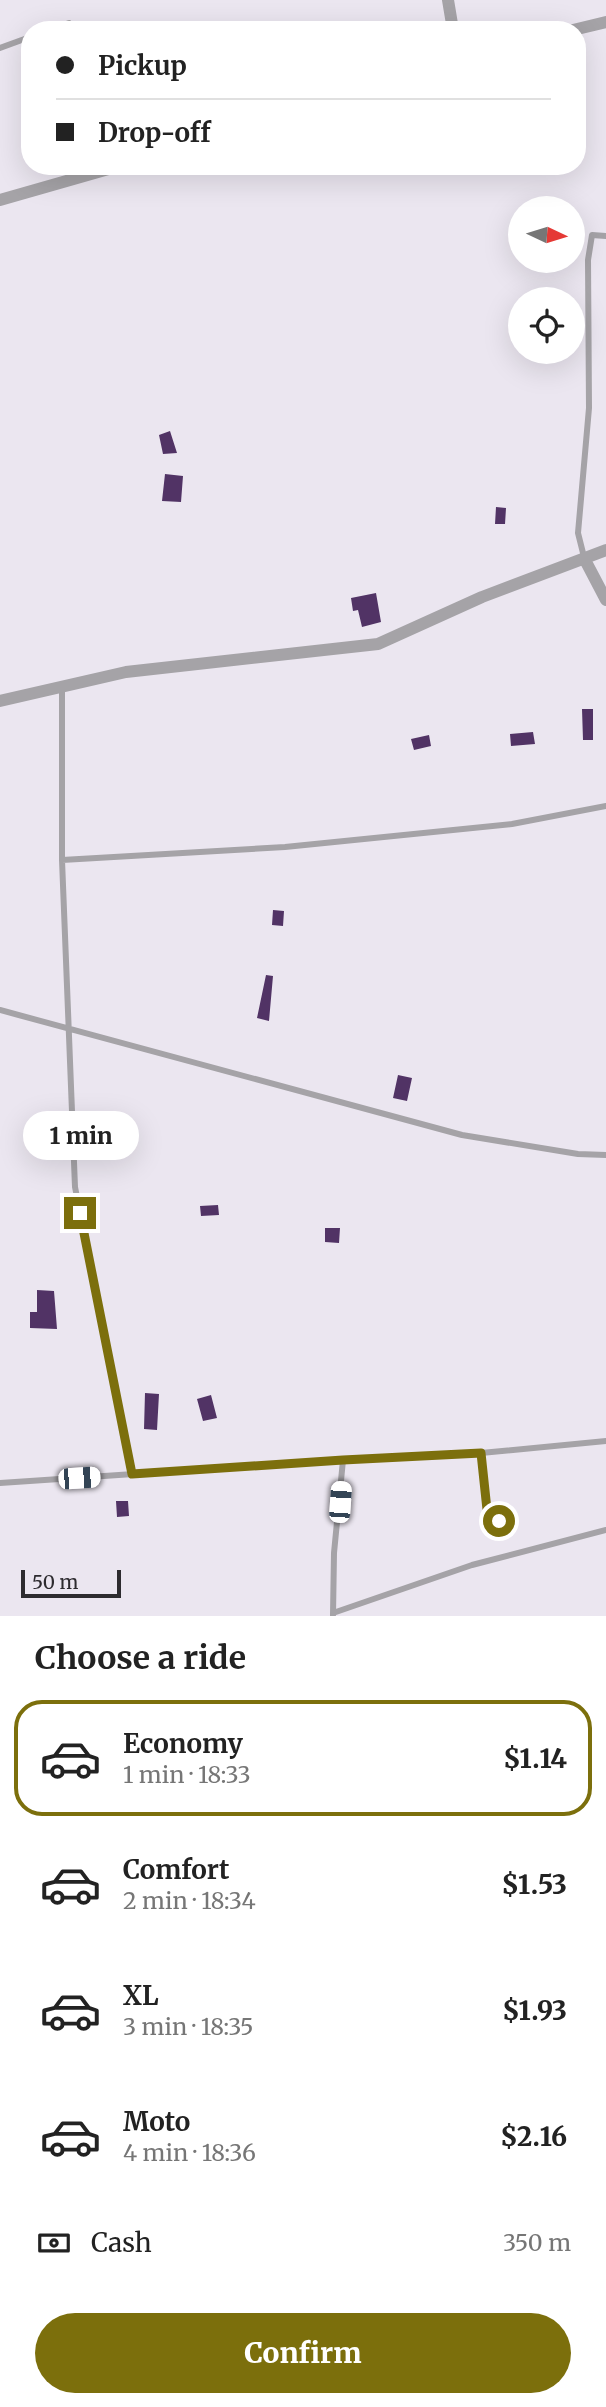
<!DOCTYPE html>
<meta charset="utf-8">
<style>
body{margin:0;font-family:Merriweather,serif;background:#f6f6f6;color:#222;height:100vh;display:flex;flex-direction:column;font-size:26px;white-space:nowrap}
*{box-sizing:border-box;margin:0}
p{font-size:23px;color:#767676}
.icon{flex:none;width:38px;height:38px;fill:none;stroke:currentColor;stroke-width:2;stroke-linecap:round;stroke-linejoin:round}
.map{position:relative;height:1616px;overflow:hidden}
.details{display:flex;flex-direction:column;background:#fff;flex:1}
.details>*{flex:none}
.top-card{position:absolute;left:21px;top:21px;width:565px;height:154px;border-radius:28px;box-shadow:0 7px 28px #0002;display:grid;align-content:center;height:154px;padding:0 35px;background:#fff}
.needle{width:46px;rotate:94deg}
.tools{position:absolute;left:508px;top:196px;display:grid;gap:14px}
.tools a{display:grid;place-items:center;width:77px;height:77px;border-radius:50%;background:#fff;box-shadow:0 7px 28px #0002;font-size:35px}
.scale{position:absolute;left:21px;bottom:18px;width:100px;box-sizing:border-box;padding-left:7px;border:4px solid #2d2b2f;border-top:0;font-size:19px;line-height:24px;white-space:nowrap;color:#2d2b2f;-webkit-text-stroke:5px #ebe6f0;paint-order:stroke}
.end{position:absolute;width:32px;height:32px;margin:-16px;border:9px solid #7c6f0c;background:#fff;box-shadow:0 0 0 4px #fff}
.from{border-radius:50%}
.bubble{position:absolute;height:49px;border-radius:24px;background:#fff;box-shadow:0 7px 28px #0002;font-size:23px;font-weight:800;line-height:49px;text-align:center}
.car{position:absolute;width:21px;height:42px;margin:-21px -10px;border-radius:9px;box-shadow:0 0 5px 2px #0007;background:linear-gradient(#fff 24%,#345 0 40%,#fff 0 76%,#345 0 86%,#fff 0)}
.top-card b{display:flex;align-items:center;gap:24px;height:66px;font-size:26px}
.top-card b+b{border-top:2px solid #e0e0e0}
.top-card i{width:18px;height:18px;background:#222}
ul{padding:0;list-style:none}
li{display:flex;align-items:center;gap:21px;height:116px;margin:0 14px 10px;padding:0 21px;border:4px solid transparent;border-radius:28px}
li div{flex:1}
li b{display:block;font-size:26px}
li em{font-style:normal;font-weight:800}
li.on{border-color:#7c6f0c}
li>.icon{width:63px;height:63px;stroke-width:1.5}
h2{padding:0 35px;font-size:32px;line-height:84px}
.pay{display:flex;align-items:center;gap:18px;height:77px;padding:0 35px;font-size:26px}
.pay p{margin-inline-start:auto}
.primary-button{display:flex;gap:14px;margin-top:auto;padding:14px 35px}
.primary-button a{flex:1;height:80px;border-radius:42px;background:#7c6f0c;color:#fff;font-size:28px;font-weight:800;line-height:80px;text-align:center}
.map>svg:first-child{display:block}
.building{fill:#513365}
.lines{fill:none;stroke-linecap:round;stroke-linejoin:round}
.service{stroke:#a5a3a7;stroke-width:6}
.minor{stroke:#a5a3a7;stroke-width:12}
.route{stroke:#7c6f0c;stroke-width:9}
</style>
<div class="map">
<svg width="606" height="1616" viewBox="0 0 606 1616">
<rect width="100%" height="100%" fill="#ebe6f0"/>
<path class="building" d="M170 431 177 453 163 454 159 435Z
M165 474 183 476 181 502 162 501Z
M496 507 506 508 505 524H495Z
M376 593 381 622 362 627 358 610 353 611 351 598Z
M582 709H593V740H583Z
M533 732 535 744 511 746 510 734Z
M429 735 431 746 414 750 411 739Z
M273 910 284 911 283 926 272 925Z
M266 975 273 976 269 1021 257 1018Z
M398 1075 412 1078 407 1101 393 1098Z
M218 1205 219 1215 201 1216 200 1206Z
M325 1228H340L339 1243 325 1242Z
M37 1290 54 1291 57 1329 30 1328V1312H37Z
M145 1393 159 1394 157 1430 144 1429Z
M211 1395 217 1418 203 1421 197 1399Z
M116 1501H128L129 1516 117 1517Z"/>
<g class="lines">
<path class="service" d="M50 30 69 23
M0 48 30 37
M584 557 578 533 589 408 588 260 592 235 606 236
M62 687V860L75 1187 132 1474
M62 860 285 847 512 824 606 806
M0 1010 462 1135 578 1154 606 1155
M481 1453 488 1519 499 1521 514 1519
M0 1483 343 1460 481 1453 606 1441
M333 1613 472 1565 606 1530
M333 1615 334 1553 343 1460"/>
<path class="minor" d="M448 0 453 30
M573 30 606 22
M0 200 119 166
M584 558 606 600
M0 701 126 672 378 644 482 597 606 550"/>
</g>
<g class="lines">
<path class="route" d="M80 1213 132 1474 343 1460 481 1453 488 1519 499 1521"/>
</g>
</svg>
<div class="tools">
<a><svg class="needle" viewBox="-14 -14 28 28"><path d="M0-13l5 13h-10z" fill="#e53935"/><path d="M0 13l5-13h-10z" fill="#767676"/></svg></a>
<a><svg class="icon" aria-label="locate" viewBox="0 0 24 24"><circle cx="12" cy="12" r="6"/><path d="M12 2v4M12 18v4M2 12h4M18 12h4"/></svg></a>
</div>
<div class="scale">50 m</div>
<i class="end from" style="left:499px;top:1521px"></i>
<i class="end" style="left:80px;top:1213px"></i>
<div class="bubble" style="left:23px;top:1111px;width:116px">1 min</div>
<i class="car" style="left:79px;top:1478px;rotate:86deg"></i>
<i class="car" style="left:340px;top:1502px;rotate:4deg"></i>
<div class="top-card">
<b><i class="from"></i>Pickup</b>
<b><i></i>Drop-off</b>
</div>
</div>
<section class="details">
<h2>Choose a ride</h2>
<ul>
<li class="on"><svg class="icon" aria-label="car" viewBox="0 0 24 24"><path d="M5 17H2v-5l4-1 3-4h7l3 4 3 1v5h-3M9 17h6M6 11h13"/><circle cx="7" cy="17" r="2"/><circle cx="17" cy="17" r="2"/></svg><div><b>Economy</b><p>1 min · 18:33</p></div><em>$1.14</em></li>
<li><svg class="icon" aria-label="car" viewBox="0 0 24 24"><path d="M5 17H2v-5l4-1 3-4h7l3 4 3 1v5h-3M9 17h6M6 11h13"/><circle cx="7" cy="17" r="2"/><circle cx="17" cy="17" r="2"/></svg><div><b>Comfort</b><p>2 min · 18:34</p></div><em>$1.53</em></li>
<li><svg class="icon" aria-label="car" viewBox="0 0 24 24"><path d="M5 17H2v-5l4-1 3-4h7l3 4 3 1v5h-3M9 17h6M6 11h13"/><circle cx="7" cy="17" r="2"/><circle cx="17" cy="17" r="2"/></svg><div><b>XL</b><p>3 min · 18:35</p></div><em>$1.93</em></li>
<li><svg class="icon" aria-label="car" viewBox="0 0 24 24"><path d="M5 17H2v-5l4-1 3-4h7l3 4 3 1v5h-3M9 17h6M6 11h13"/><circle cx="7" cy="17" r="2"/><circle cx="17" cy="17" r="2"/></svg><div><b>Moto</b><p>4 min · 18:36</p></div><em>$2.16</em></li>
</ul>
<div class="pay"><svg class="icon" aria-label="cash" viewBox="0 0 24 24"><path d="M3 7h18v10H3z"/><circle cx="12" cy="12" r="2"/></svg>Cash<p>350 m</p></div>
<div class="primary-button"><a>Confirm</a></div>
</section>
